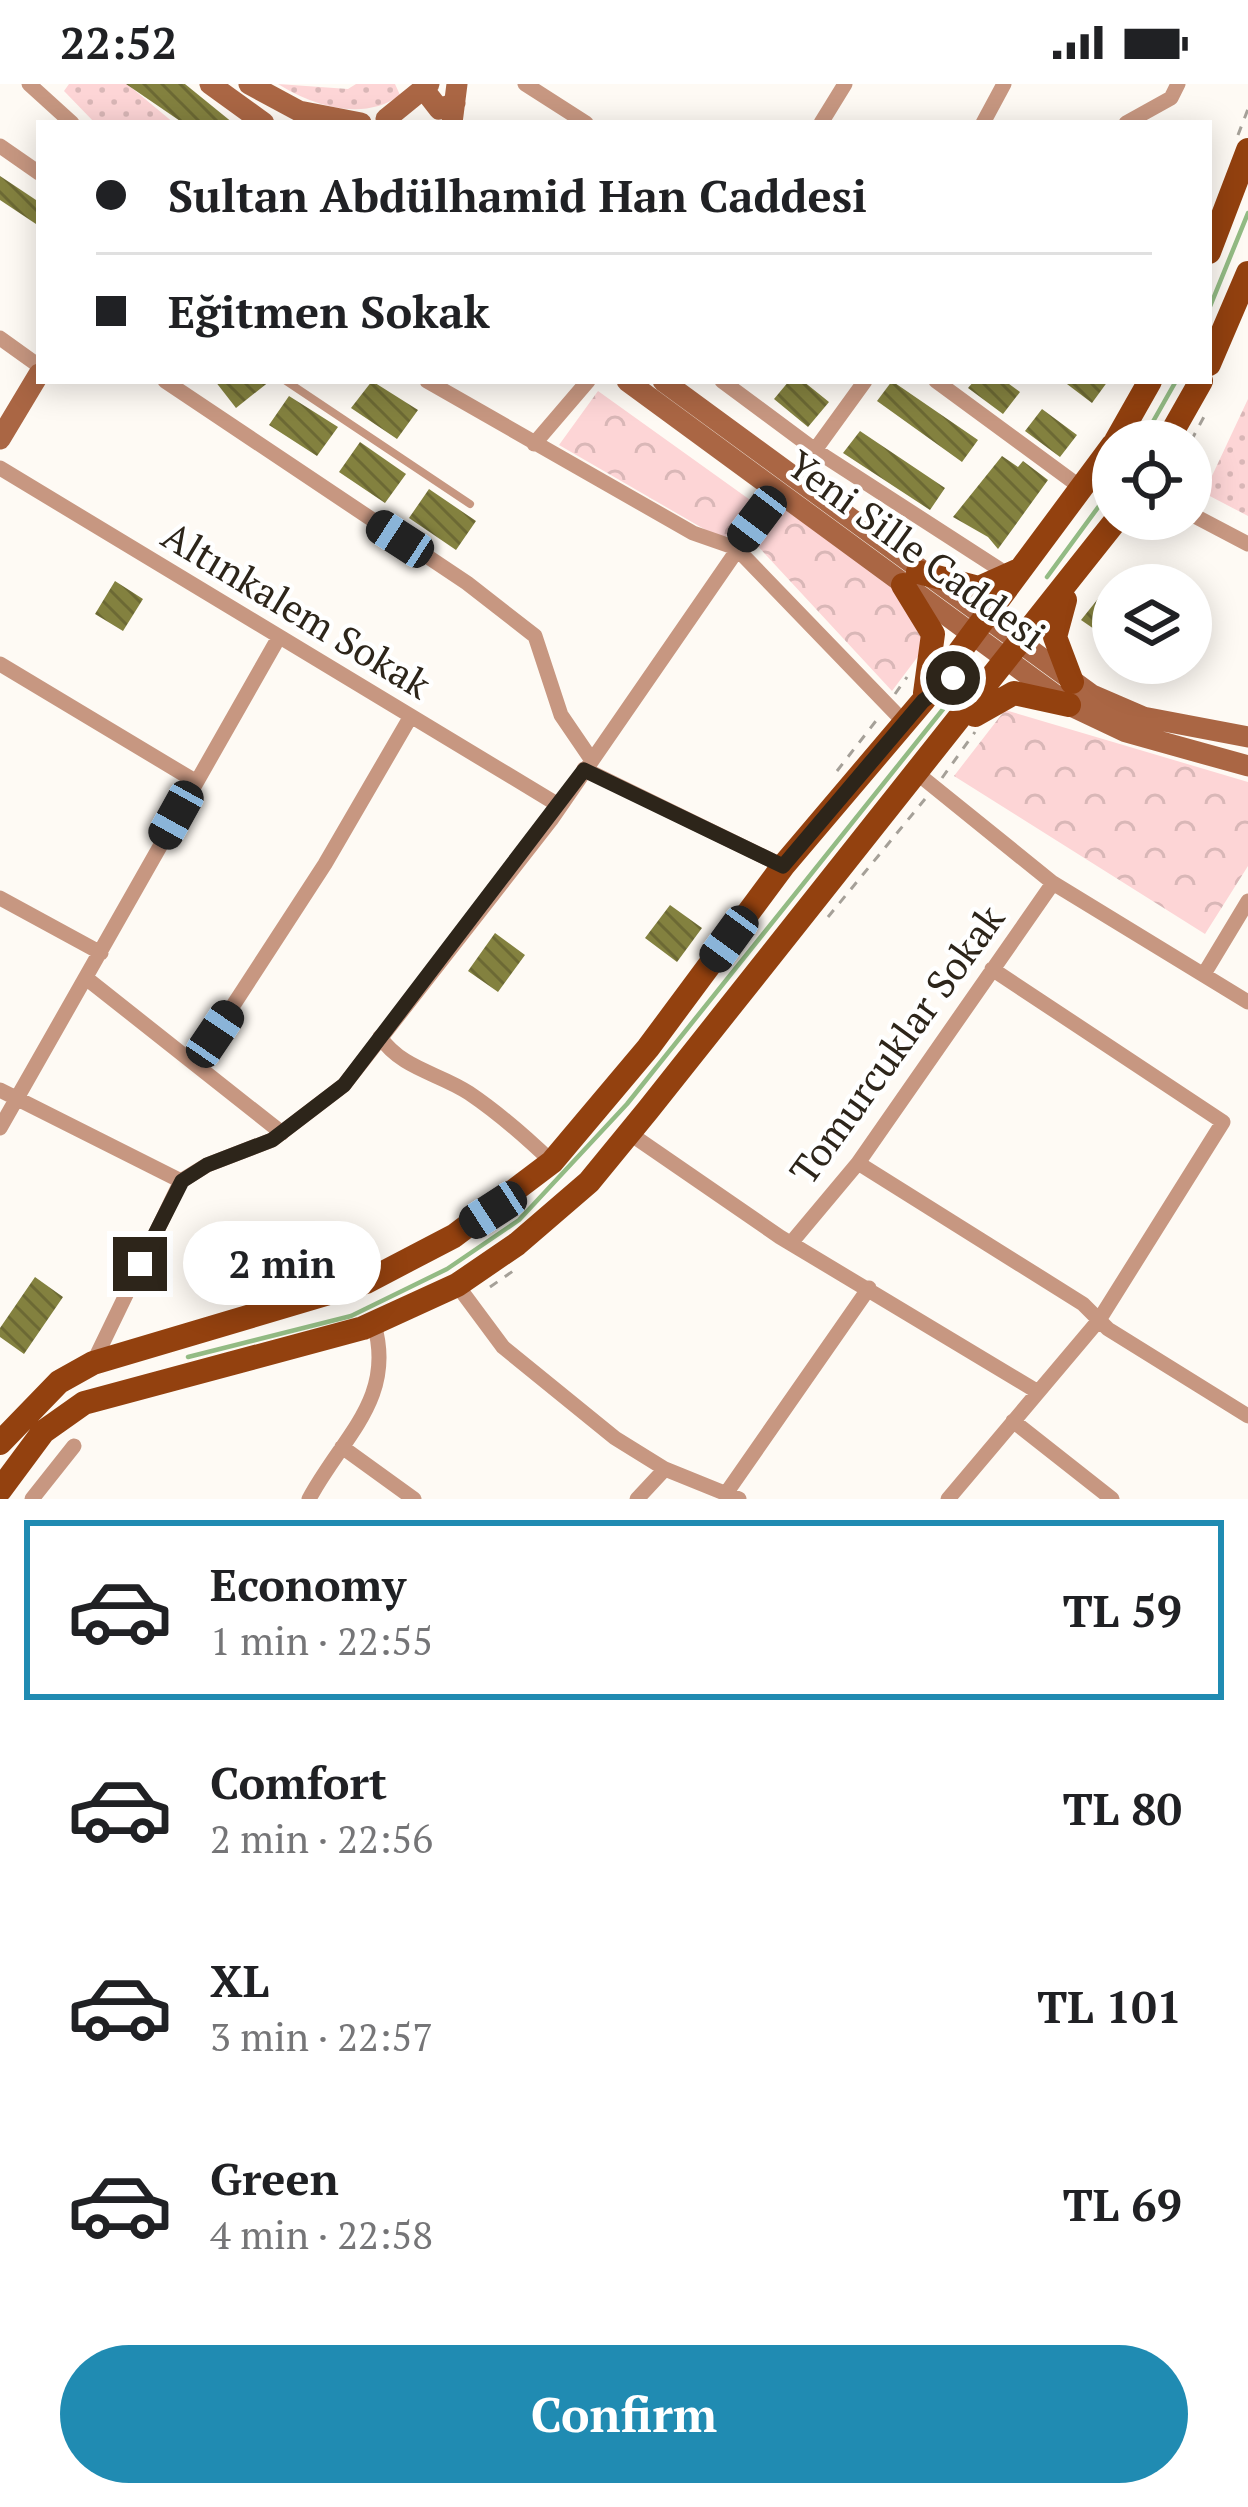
<!DOCTYPE html>
<meta charset="utf-8">
<style>
body{margin:0;font-family:"PT Serif",serif;background:#f2f2f2;color:#202124;height:100vh;display:flex;flex-direction:column;font-size:45px;white-space:nowrap}
*{box-sizing:border-box;margin:0}
p{font-size:39px;color:#757577}
.icon{flex:none;width:66px;height:66px;fill:none;stroke:currentColor;stroke-width:2;stroke-linecap:round;stroke-linejoin:round}
.map{position:relative;height:1415px;overflow:hidden}
.sheet{display:flex;flex-direction:column;background:#fff;flex:1}
.sheet>*{flex:none}
.top-card{position:absolute;left:36px;top:36px;width:1176px;height:264px;border-radius:0px;box-shadow:0 6px 30px #0003;display:grid;align-content:center;height:264px;padding:0 60px;background:#fff}
.controls{position:absolute;left:1092px;top:336px;display:grid;gap:24px}
.controls a{display:grid;place-items:center;width:120px;height:120px;border-radius:50%;background:#fff;box-shadow:0 6px 30px #0003;font-size:60px}
.end{position:absolute;width:54px;height:54px;margin:-27px;border:15px solid #2d251a;background:#fff;box-shadow:0 0 0 6px #fff}
.from{border-radius:50%}
.bubble{position:absolute;height:84px;border-radius:42px;background:#fff;box-shadow:0 6px 30px #0003;font-size:39px;font-weight:700;line-height:84px;text-align:center}
.car{position:absolute;width:36px;height:72px;margin:-36px -18px;border-radius:15px;box-shadow:0 0 9px 3px #0007;background:linear-gradient(#222 24%,#8ab4d8 0 40%,#222 0 76%,#8ab4d8 0 86%,#222 0)}
.top-card b{display:flex;align-items:center;gap:42px;height:114px;font-size:45px}
.top-card b+b{border-top:3px solid #e0e0e0}
.top-card i{width:30px;height:30px;background:#202124}
ul{padding:21px 0 0;list-style:none}
li{display:flex;align-items:center;gap:36px;height:180px;margin:0 24px 18px;padding:0 36px;border:6px solid transparent;border-radius:0px}
li div{flex:1}
li b{display:block;font-size:45px}
li em{font-style:normal;font-weight:700}
li.active{border-color:#208bb2}
li>.icon{width:108px;height:108px;stroke-width:1.5}
.action{display:flex;gap:24px;margin-top:auto;padding:24px 60px}
.action a{flex:1;height:138px;border-radius:72px;background:#208bb2;color:#fff;font-size:48px;font-weight:700;line-height:138px;text-align:center}
.status{display:flex;justify-content:space-between;align-items:center;height:84px;padding:0 60px;background:#fff;direction:ltr}
.status svg{height:33px;fill:currentColor}
.map>svg:first-child{display:block}
.grass{fill:url(#grass-dots)}
.park{fill:url(#park-crowns)}
.lines{fill:none;stroke-linecap:round;stroke-linejoin:round}
.stream{stroke:#93bb84;stroke-width:4.5}
.building{fill:url(#building-back-hatch)}
.path{stroke:#a5a098;stroke-width:3;stroke-dasharray:9 9;stroke-linecap:butt}
.lane{stroke:#c79781;stroke-width:8}
.street{stroke:#c79781;stroke-width:15}
.secondary{stroke:#a64;stroke-width:21}
.primary{stroke:#93410f;stroke-width:24}
.route{stroke:#2d251a;stroke-width:15}
.labels{text-anchor:middle;dominant-baseline:central;stroke-width:9;stroke-linejoin:round;paint-order:stroke}
.street-label{font-size:39px;fill:#2d251a;stroke:#fff}
</style>
<div class="status"><b>22:52</b><svg viewBox="0 0 49 12"><path d="M0 12V9h3v3zM5 12V6h3v6zM10 12V3h3v9zM15 12V0h3v12zM26 1h20v11H26zM47 4h2v5h-2z"/></svg></div>
<div class="map">
<svg width="1248" height="1415" viewBox="0 0 1248 1415">
<defs>
<pattern id="grass-dots" width="8" height="8" patternUnits="userSpaceOnUse" patternTransform="scale(3)"><rect width="8" height="8" fill="#fdd5d6"/><path d="M2 2h.1M6 6h.1" fill="none" stroke="#d9b7b7" stroke-width="1.8" stroke-linecap="round"/></pattern>
<pattern id="park-crowns" width="20" height="18" patternUnits="userSpaceOnUse" patternTransform="scale(3)"><rect width="20" height="18" fill="#fdd5d6"/><path d="M2 6a3 3 0 1 1 6 0M12 15a3 3 0 1 1 6 0" fill="none" stroke="#d9b7b7"/></pattern>
<pattern id="building-back-hatch" width="6" height="6" patternUnits="userSpaceOnUse" patternTransform="scale(3)"><rect width="6" height="6" fill="#83813f"/><path d="M-1 5l2 2M0 0l6 6M5-1l2 2" fill="none" stroke="#6c6934"/></pattern>
</defs>
<rect width="100%" height="100%" fill="#fefaf4"/>
<path class="grass" d="M69 0H127L174 39H95L64 7Z
M278 0 348 5 356 0H395L400 11C364 38 313 22 278 0Z
M1248 315V432L1204 409Z"/>
<path class="park" d="M598 307 753 418 723 456 559 361Z
M784 424 935 532 937 547 892 607 754 458Z
M1005 626 1248 698V782L1205 850 954 692Z"/>
<g class="lines">
<path class="stream" d="M1209 225 1248 129
M1142 357 1176 297
M1047 493 1113 403
M188 1273 351 1232 447 1185 519 1136 627 1020 952 614"/>
</g>
<path class="building" d="M126 0H185L233 39H183Z
M0 92 39 118V142L0 116Z
M215 297H270L236 324Z
M372 297 418 326 397 355 351 324Z
M789 297H803L829 318 808 343 774 315Z
M892 297 978 356 962 378 877 317Z
M974 297H1005L1020 308 1003 330 968 304Z
M1063 297H1108L1092 319Z
M289 312 338 343 317 372 269 341Z
M1042 325 1077 351 1060 373 1025 347Z
M860 347 945 404 930 426 843 369Z
M360 358 406 390 385 419 339 388Z
M1002 372 1018 383 1023 377 1048 396 998 465 988 453 953 433Z
M429 405 476 437 456 466 409 434Z
M1113 496V558L1081 536Z
M115 497 143 515 123 547 95 530Z
M670 821 702 844 677 878 645 854Z
M495 849 525 871 498 908 468 887Z
M35 1193 63 1213 24 1270 0 1253V1244Z"/>
<g class="lines">
<path class="path" d="M1238 51 1248 25
M1191 357 1207 327
M895 610 907 593
M837 687 879 633
M942 694 975 648
M828 833 925 715
M490 1203 516 1185"/>
<path class="lane" d="M286 297 470 420"/>
<path class="street" d="M29 0 72 39
M525 0 586 39
M821 39 845 0
M983 39 1004 0
M1126 39 1171 14 1178 0
M0 62 39 89
M0 254 39 282
M165 297 467 499 535 552 561 631 591 675
M427 297 693 449 736 464 904 638
M722 297 815 366 1010 492
M936 297 1083 405
M534 360 588 297
M815 366 865 297
M0 384 560 722
M1191 430 1248 460
M0 580 195 697
M584 685 783 782
M918 690 1053 799 1248 918
M0 814 101 869
M1204 890 1248 817
M86 894 282 1049
M380 953C402 985 439 989 469 1009 500 1030 526 1053 552 1078
M195 980 325 780 411 632
M0 1006 181 1097
M0 1044 279 553
M629 1049 780 1153 1038 1308
M858 1079 1083 1220 1108 1245 1248 1332
M791 1159 858 1079 1053 799
M457 1201 503 1263 615 1354 665 1385 739 1415
M93 1279 181 1097 207 1081 272 1056 344 1001 551 736 778 407
M1013 1337 1112 1415
M342 1363 414 1415
M727 1408 869 1204
M32 1415 74 1362
M309 1415C342 1353 396 1315 374 1240
M637 1415 665 1385
M948 1415 1099 1236 1223 1038 992 885"/>
<path class="secondary" d="M210 0 264 39
M249 0 299 27 361 39
M425 7 439 25 455 19
M386 35 429 0
M452 39 457 0
M627 297 1069 621 1126 648 1248 682
M663 297 1092 611 1143 633 1248 653
M0 355 39 290"/>
<path class="primary" d="M1209 168 1248 66
M1209 280 1248 189
M1116 357 1150 297
M1167 357 1201 297
M918 488 979 504 1017 487
M903 501 933 550 925 609
M1065 516 1055 553 1072 598
M975 631 1014 609 1069 621
M0 1359 59 1298 93 1279 366 1198 454 1152 552 1078 648 964 783 782 923 617 1113 361
M0 1406 43 1348 84 1319 363 1244 457 1201 517 1160 589 1098 648 1026 1117 435"/>
</g>
<g class="lines">
<path class="route" d="M140 1180 182 1097 207 1081 272 1056 344 1001 584 686 783 782 923 617 953 594"/>
</g>
<g class="labels">
<g class="street-label">
<text transform="translate(917 465) rotate(36)">Yeni Sille Caddesi</text>
<text transform="translate(297 525) rotate(31)">Altınkalem Sokak</text>
<text transform="translate(896 960) rotate(-54)">Tomurcuklar Sokak</text>
</g>
</g>
</svg>
<div class="controls">
<a><svg class="icon" aria-label="locate" viewBox="0 0 24 24"><circle cx="12" cy="12" r="6"/><path d="M12 2v4M12 18v4M2 12h4M18 12h4"/></svg></a>
<a><svg class="icon" aria-label="layers" viewBox="0 0 24 24"><path d="M12 4l9 5-9 5-9-5zM3 14l9 5 9-5"/></svg></a>
</div>
<i class="end from" style="left:953px;top:594px"></i>
<i class="end" style="left:140px;top:1180px"></i>
<div class="bubble" style="left:183px;top:1137px;width:198px">2 min</div>
<i class="car" style="left:757px;top:435px;rotate:217deg"></i>
<i class="car" style="left:400px;top:455px;rotate:303deg"></i>
<i class="car" style="left:176px;top:731px;rotate:209deg"></i>
<i class="car" style="left:729px;top:855px;rotate:216deg"></i>
<i class="car" style="left:215px;top:950px;rotate:34deg"></i>
<i class="car" style="left:493px;top:1126px;rotate:237deg"></i>
<div class="top-card">
<b><i class="from"></i>Sultan Abdülhamid Han Caddesi</b>
<b><i></i>Eğitmen Sokak</b>
</div>
</div>
<section class="sheet">
<ul>
<li class="active"><svg class="icon" aria-label="car" viewBox="0 0 24 24"><path d="M5 17H2v-5l4-1 3-4h7l3 4 3 1v5h-3M9 17h6M6 11h13"/><circle cx="7" cy="17" r="2"/><circle cx="17" cy="17" r="2"/></svg><div><b>Economy</b><p>1 min · 22:55</p></div><em>TL 59</em></li>
<li><svg class="icon" aria-label="car" viewBox="0 0 24 24"><path d="M5 17H2v-5l4-1 3-4h7l3 4 3 1v5h-3M9 17h6M6 11h13"/><circle cx="7" cy="17" r="2"/><circle cx="17" cy="17" r="2"/></svg><div><b>Comfort</b><p>2 min · 22:56</p></div><em>TL 80</em></li>
<li><svg class="icon" aria-label="car" viewBox="0 0 24 24"><path d="M5 17H2v-5l4-1 3-4h7l3 4 3 1v5h-3M9 17h6M6 11h13"/><circle cx="7" cy="17" r="2"/><circle cx="17" cy="17" r="2"/></svg><div><b>XL</b><p>3 min · 22:57</p></div><em>TL 101</em></li>
<li><svg class="icon" aria-label="car" viewBox="0 0 24 24"><path d="M5 17H2v-5l4-1 3-4h7l3 4 3 1v5h-3M9 17h6M6 11h13"/><circle cx="7" cy="17" r="2"/><circle cx="17" cy="17" r="2"/></svg><div><b>Green</b><p>4 min · 22:58</p></div><em>TL 69</em></li>
</ul>
<div class="action"><a>Confirm</a></div>
</section>
